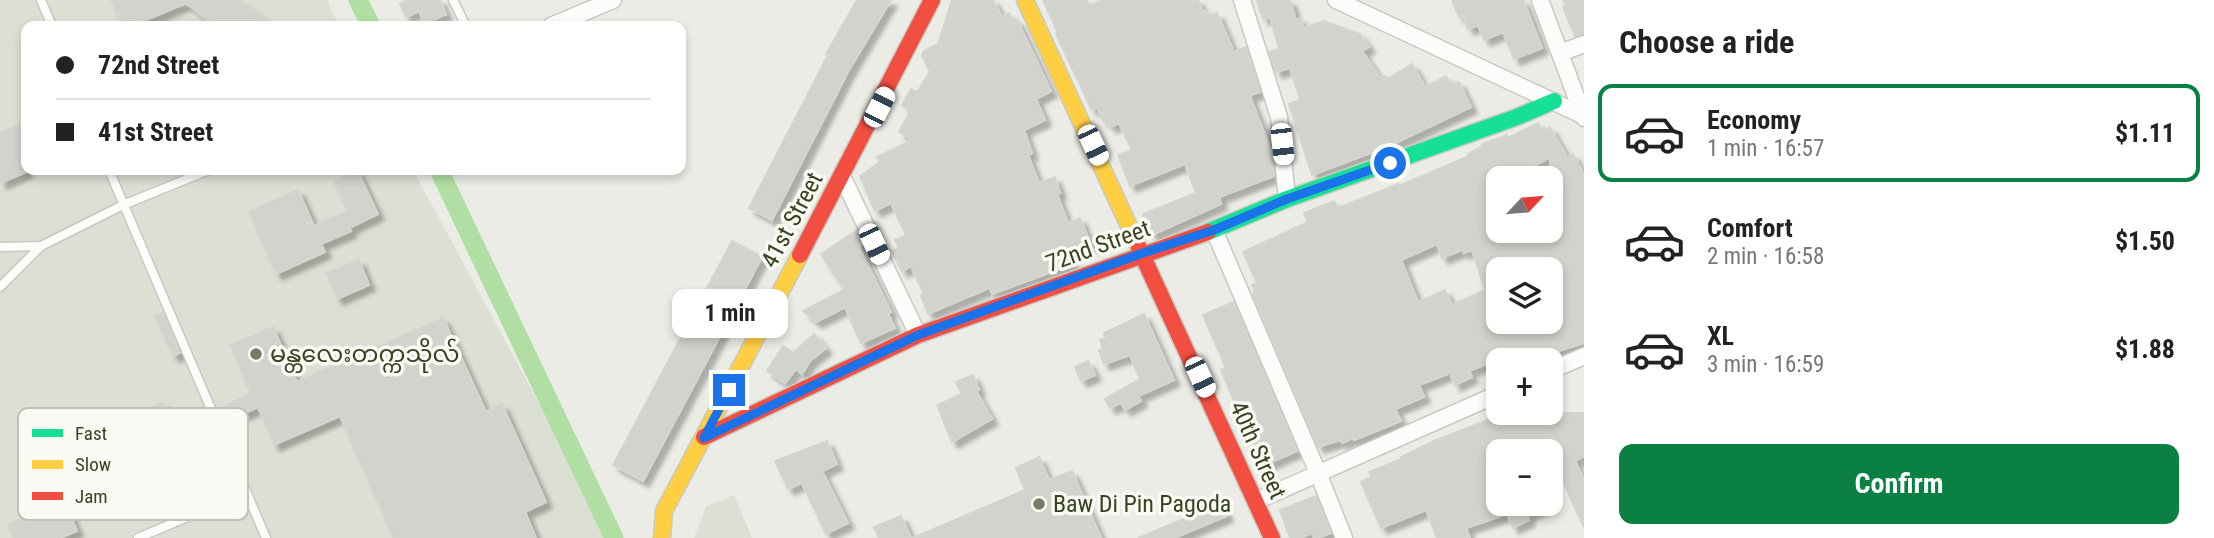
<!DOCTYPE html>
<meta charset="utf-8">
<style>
body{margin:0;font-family:"Roboto Condensed","Noto Sans Myanmar",sans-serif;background:#f2f2f2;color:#222;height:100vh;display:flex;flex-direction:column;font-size:26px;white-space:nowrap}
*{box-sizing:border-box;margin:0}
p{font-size:23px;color:#767676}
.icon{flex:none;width:38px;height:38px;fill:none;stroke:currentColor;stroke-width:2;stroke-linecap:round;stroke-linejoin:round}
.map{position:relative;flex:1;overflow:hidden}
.panel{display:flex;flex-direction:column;background:#fff;width:630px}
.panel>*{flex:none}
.banner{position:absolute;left:21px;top:21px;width:665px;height:154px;border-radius:14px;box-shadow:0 4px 10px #0003;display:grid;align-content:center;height:154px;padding:0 35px;background:#fff}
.needle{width:46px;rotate:64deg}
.fabs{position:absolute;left:1486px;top:166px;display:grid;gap:14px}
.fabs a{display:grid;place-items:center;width:77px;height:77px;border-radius:14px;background:#fff;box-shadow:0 4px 10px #0003;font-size:35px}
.end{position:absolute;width:32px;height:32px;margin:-16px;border:9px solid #1a73e8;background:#fff;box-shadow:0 0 0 4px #fff}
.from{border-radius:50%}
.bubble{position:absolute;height:49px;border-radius:14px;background:#fff;box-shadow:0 4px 10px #0003;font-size:23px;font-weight:700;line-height:49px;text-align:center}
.car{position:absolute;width:21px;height:42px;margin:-21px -10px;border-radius:9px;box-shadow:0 0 5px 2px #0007;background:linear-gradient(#fff 24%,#345 0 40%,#fff 0 76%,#345 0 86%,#fff 0)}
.banner b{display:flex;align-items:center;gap:24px;height:66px;font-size:26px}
.banner b+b{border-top:2px solid #e0e0e0}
.banner i{width:18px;height:18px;background:#222}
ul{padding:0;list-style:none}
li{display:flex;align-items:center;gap:21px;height:98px;margin:0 14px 10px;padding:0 21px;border:4px solid transparent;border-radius:14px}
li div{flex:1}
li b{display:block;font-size:26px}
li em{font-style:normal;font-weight:700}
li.on{border-color:#0b8043}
li>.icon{width:63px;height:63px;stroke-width:1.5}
h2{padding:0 35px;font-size:32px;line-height:84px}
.cta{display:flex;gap:14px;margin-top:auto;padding:14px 35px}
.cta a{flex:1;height:80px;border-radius:14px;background:#0b8043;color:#fff;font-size:28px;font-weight:700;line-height:80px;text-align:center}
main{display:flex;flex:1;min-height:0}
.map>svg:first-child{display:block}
.built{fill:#dcdfd3}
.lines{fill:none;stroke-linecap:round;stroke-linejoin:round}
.canal{stroke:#b1dfa3;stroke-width:19}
.building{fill:#d2d3cc;stroke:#d4d5ce;stroke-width:2;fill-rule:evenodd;filter:url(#shadow)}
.lane-casing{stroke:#c8c9c3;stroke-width:11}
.street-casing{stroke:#c8c9c3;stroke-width:19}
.fast-casing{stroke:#c8cac1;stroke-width:19}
.slow-casing{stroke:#c8cac1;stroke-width:19}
.jam-casing{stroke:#c8cac1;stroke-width:19}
.lane{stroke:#fcfcfb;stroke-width:8}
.street{stroke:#fcfcfb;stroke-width:16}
.fast{stroke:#16e098;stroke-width:16}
.slow{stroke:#ffcf43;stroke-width:16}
.jam{stroke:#f24e42;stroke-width:16}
.route{stroke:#1a73e8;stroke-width:9}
.poi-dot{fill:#757e65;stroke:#fafaf5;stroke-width:2.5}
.labels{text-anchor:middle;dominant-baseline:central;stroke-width:7;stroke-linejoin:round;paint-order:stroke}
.street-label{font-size:24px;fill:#364320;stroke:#fafaf5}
.poi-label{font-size:24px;fill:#364320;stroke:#fafaf5;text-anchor:start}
.key{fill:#fafaf5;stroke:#bfc3b5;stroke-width:2}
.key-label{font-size:19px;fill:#364320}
</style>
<main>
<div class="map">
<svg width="1584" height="538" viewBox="0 0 1584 538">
<defs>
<filter id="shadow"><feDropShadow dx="6" dy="6" stdDeviation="2" flood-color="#0004"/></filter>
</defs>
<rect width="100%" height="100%" fill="#ebece6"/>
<path class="built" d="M0 0H327L339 26H26V170H413L612 538H0Z
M734 495 752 538H694L706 507Z"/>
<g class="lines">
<path class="canal" d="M358 0 371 26
M439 170 614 538"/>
</g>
<path class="building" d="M111 0H239L271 26H215L186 3 132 26H123Z
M408 0H442L440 1 446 14 425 24 419 11 406 17 400 4Z
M857 0H891L849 70 772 220 749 208 828 55 826 54Z
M952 0H993L1002 17 1009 13 1014 22 1017 20 1051 91 1036 99 1045 120 1024 130 1032 153 1028 155 1039 183 1055 177 1060 193 1057 194 1068 223 1080 218 1091 245 1069 255 1073 264 992 294 989 288 928 314 921 296 924 294 911 266 902 271 892 251 899 248 895 240 906 235 891 203 875 211 860 176 880 162 877 157 912 140 899 132 911 110 902 105 911 89 917 92 930 72 922 55 924 51 938 44Z
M1043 0H1087L1089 6 1102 0H1198L1203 12 1207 10 1209 16 1217 13 1234 52 1246 47 1260 92 1250 95 1251 99 1272 153 1274 176 1219 197 1221 204 1152 235 1143 214 1196 193 1185 164 1130 186 1118 155 1132 150 1119 123 1110 127 1107 120 1103 121 1097 107 1092 110 1056 34 1058 33Z
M1257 0H1290L1296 20 1301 18 1303 28 1324 21 1360 34 1369 47 1362 51 1380 78 1386 76 1387 79 1412 64 1425 87 1446 76 1451 85 1459 82 1471 107 1389 146 1312 175 1289 104 1300 100 1290 68 1276 72 1269 52 1279 49 1270 17 1263 19Z
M1452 0H1523L1542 48 1514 59 1503 32 1484 40 1478 25 1468 29 1463 15 1459 17Z
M1563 0H1584V34L1575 36 1563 7 1566 6Z
M26 122V172L0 183V133Z
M1538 123 1543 131 1550 127 1567 157 1573 154 1584 175V343L1529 360H1516L1513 353 1469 371 1472 377 1455 385 1450 373 1419 385 1424 397 1395 409 1401 421 1354 440 1353 438 1342 443 1341 440 1318 447 1253 294 1255 293 1252 285 1257 283 1243 252 1308 222 1304 213 1334 201 1338 208 1398 184 1399 186 1469 156 1468 154 1483 146 1482 144 1507 135 1508 138ZM1550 157V231H1498V178H1514ZM1437 244 1442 258 1462 250 1464 253 1472 250 1485 290 1452 305 1445 290 1418 302 1401 260ZM1498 270H1550V322H1498Z
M357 170 378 214 349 228 351 231 321 244 325 252 276 274 249 211 298 190 314 226 348 211 334 182Z
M856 231 863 244 859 247 891 312 888 314 895 328 861 343 845 307 816 322 803 311 844 290 821 254Z
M732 241 762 257 643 481 613 465Z
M359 260 369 285 337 299 327 273Z
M1233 302 1297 451 1262 466 1221 370 1226 368 1203 315Z
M163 312 180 353 173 356 155 316Z
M1144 314 1174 380 1138 396 1141 401 1125 410 1121 403 1110 408 1105 399 1140 379 1130 355 1104 364 1099 350 1103 349 1100 340 1106 338 1104 333Z
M443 318 486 412 502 404 546 502 525 512 536 538H394L340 416 274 445 258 407 224 423 218 409 251 393 231 345 273 327 297 382Z
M814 334 826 348 810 361 802 374 796 369 785 383 767 371 783 346 793 353Z
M1088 361 1095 375 1081 381 1075 367Z
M973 375 979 390 976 391 992 419 952 442 937 405 962 394 956 382Z
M163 402 170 418 147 429 167 467 147 477 133 449 139 446 126 420Z
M1505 413H1584V456L1575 461 1584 480V527L1544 440 1518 452H1498V504H1551L1527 515 1529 520 1513 528 1507 514 1466 528 1470 538H1437L1426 510 1381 528 1361 482 1371 477 1369 472 1402 459 1401 457 1434 441Z
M827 441 837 464 822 471 848 523 826 534 802 483 788 489 775 461Z
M1039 457 1049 480 1072 471 1101 538H913L1025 490 1016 468Z
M1316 496 1331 533 1317 538H1314L1312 533 1300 538H1290L1280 510Z
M64 500 77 531 60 538H14L8 524Z
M1222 503 1227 516 1174 538H1138Z
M901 516 911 538H879L874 527Z"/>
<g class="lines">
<defs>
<path id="lane" d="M41 0 52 26
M453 0 466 26
M109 170 266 538
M41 246 123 205 209 170
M0 247 41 246 0 287
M138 538 246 492"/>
<path id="street" d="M1242 0 1279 117 1287 199
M1336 0 1584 116
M1540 0 1584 118
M551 26 613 0
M1560 53 1584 44
M842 176 918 335
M1214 230 1318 473 1344 538
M1550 371 1584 356
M1256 501 1498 394"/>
<path id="fast" d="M1208 232 1287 199 1517 117 1554 101"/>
<path id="slow" d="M1025 0 1139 248
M662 538 664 511 800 255"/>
<path id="jam" d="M1139 248 1272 538
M800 255 932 0
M704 437 918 335 1208 232"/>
</defs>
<use href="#lane" class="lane-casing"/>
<use href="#street" class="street-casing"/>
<use href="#fast" class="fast-casing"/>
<use href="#slow" class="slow-casing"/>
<use href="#jam" class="jam-casing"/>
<use href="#lane" class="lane"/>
<use href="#street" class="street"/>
<use href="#fast" class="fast"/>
<use href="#slow" class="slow"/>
<use href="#jam" class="jam"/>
</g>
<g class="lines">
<path class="route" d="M729 390 704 438 918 335 1143 253 1214 230 1287 199 1390 163"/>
</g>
<g class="poi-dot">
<circle cx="256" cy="354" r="7"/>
<circle cx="1039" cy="504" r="7"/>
</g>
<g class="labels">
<g class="street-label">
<text transform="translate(792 220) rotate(-62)">41st Street</text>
<text transform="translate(1098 246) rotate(-20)">72nd Street</text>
<text transform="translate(1258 450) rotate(66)">40th Street</text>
</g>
<g class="poi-label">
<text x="270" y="354">မန္တလေးတက္ကသိုလ်</text>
<text x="1053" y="504">Baw Di Pin Pagoda</text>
</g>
</g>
<rect x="18" y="408" width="230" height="112" rx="10" class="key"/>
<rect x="32" y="429" width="31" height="8" fill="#16e098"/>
<rect x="32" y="460" width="31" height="9" fill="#ffcf43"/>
<rect x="32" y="492" width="31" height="8" fill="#f24e42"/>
<g class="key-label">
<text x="75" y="440">Fast</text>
<text x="75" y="471">Slow</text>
<text x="75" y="503">Jam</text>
</g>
</svg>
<div class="fabs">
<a><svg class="needle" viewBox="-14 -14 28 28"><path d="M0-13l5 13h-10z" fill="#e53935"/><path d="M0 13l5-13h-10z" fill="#767676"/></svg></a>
<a><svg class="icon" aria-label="layers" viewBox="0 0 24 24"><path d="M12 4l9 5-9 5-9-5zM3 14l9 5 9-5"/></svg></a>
<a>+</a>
<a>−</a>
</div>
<i class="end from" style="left:1390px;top:163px"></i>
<i class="end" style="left:729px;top:390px"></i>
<div class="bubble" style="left:672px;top:289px;width:116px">1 min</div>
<i class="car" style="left:879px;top:107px;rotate:27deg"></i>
<i class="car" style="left:1282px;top:144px;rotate:174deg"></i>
<i class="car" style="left:1093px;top:145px;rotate:155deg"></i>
<i class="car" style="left:874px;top:244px;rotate:155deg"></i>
<i class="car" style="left:1200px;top:377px;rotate:155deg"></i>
<div class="banner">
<b><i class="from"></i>72nd Street</b>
<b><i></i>41st Street</b>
</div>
</div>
<section class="panel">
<h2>Choose a ride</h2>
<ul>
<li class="on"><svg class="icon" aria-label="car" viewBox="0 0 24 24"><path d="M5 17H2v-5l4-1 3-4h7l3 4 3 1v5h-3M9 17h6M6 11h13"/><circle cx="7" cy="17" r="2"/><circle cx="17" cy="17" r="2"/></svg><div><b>Economy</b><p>1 min · 16:57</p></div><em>$1.11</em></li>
<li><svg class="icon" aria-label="car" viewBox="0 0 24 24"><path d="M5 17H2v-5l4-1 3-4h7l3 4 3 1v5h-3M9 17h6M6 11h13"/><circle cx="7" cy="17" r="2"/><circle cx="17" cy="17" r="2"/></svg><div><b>Comfort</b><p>2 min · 16:58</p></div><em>$1.50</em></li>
<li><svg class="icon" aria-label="car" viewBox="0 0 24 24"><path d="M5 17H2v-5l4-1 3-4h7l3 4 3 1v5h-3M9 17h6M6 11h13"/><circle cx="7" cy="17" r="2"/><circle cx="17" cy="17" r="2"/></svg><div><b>XL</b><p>3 min · 16:59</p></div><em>$1.88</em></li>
</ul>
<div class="cta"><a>Confirm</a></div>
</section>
</main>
